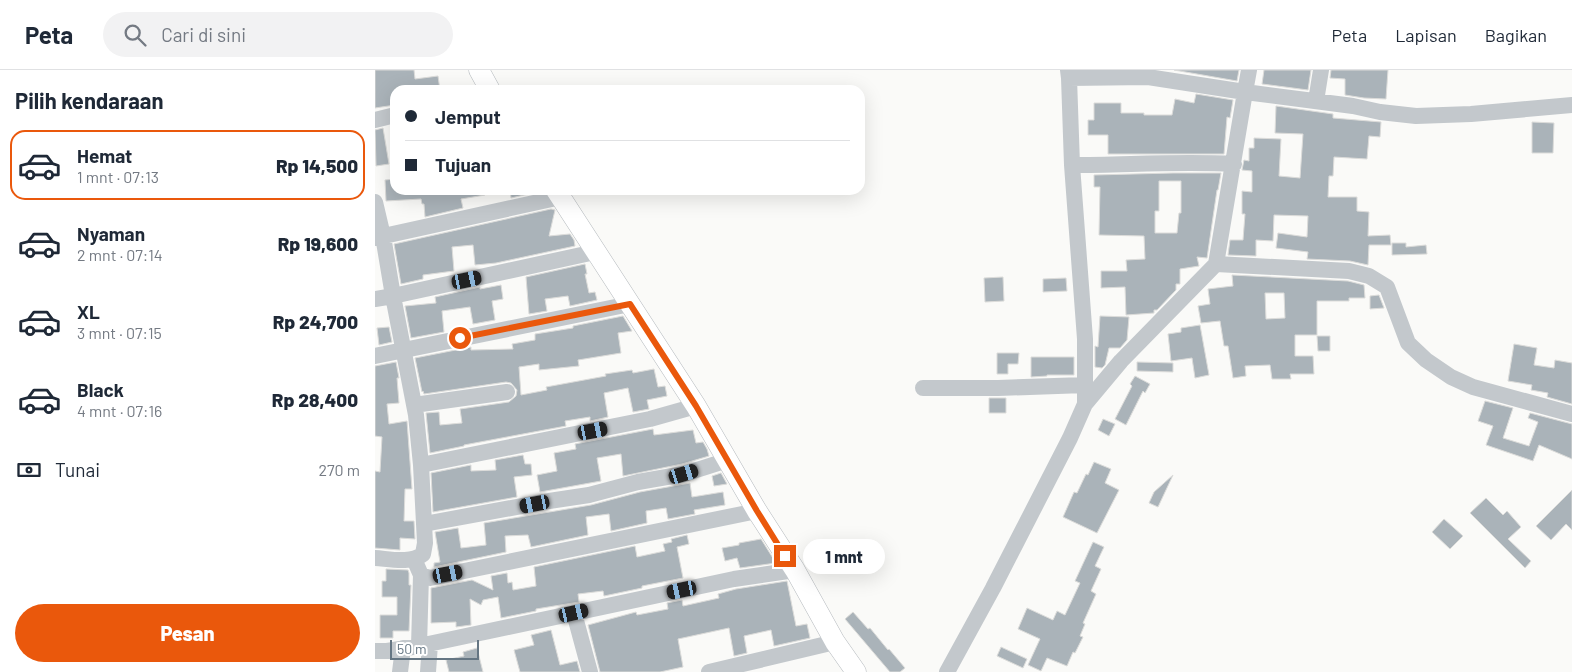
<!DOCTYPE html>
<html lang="id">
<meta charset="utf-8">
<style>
body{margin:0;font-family:Barlow,sans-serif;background:#f2f2f3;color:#1f2937;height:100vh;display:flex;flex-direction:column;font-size:19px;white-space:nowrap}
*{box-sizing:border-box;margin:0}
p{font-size:16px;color:#747a83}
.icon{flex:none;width:28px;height:28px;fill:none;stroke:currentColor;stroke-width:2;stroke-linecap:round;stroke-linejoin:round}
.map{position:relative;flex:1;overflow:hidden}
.drawer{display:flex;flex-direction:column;background:#fff;width:375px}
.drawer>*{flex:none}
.guide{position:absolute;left:15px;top:15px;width:475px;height:110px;border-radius:15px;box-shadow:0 5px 20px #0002;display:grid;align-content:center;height:110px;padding:0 15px;background:#fff}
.scale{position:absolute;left:15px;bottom:12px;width:89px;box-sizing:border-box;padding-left:5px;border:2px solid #657683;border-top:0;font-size:14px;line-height:18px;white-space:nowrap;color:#657683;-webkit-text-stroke:4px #fff;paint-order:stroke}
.end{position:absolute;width:22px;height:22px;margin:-11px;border:6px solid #ea580c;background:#fff;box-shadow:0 0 0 2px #fff}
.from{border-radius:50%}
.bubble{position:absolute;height:35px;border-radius:18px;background:#fff;box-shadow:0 5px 20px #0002;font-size:16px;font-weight:800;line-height:35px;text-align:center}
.car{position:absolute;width:15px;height:30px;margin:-15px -8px;border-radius:6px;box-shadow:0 0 4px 1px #0007;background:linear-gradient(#222 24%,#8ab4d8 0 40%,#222 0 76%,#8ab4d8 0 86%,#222 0)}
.guide b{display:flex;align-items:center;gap:18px;height:48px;font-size:19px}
.guide b+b{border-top:1px solid #e0e1e3}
.guide i{width:12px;height:12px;background:#1f2937}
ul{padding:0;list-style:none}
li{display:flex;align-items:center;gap:15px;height:70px;margin:0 10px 8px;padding:0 5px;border:2px solid transparent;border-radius:15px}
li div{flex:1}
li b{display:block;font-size:19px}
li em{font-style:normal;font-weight:800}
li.active{border-color:#ea580c}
li>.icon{width:45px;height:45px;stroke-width:1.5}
h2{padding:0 15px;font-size:22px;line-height:60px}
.pay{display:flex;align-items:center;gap:12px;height:55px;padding:0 15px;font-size:19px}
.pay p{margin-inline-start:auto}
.button{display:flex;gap:10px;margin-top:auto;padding:10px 15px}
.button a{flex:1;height:58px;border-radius:30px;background:#ea580c;color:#fff;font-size:20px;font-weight:800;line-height:58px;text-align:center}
header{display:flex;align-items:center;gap:30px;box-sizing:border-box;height:70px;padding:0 25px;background:#fff;border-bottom:1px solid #e0e1e3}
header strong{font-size:24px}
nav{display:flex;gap:28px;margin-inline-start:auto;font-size:18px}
.search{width:350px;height:45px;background:#f2f2f3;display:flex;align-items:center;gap:12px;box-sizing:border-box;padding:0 18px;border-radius:28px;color:#747a83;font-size:19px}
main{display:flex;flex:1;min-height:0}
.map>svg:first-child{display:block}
.building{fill:#aab3b9;stroke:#dcdcda;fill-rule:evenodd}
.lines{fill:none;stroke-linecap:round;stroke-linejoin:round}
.major-casing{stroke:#b5babe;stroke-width:21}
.minor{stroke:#c3c8cc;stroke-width:16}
.major{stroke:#fff;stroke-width:20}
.route{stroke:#ea580c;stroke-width:6}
</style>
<header>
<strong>Peta</strong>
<div class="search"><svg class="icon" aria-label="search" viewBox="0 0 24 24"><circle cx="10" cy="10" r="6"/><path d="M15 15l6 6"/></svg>Cari di sini</div>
<nav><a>Peta</a><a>Lapisan</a><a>Bagikan</a></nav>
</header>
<main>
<section class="drawer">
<h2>Pilih kendaraan</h2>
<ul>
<li class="active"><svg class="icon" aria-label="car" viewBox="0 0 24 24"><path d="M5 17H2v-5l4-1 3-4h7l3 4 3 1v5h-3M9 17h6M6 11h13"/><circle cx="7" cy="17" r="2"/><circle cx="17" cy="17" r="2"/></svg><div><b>Hemat</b><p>1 mnt · 07:13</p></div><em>Rp 14,500</em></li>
<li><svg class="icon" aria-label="car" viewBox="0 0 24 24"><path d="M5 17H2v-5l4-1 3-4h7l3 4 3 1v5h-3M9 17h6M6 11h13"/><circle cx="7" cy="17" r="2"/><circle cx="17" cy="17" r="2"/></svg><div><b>Nyaman</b><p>2 mnt · 07:14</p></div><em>Rp 19,600</em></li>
<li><svg class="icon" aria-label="car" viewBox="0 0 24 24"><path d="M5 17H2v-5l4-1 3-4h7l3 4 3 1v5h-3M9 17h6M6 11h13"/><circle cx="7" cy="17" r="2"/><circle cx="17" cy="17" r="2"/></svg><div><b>XL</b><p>3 mnt · 07:15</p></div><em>Rp 24,700</em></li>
<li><svg class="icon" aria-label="car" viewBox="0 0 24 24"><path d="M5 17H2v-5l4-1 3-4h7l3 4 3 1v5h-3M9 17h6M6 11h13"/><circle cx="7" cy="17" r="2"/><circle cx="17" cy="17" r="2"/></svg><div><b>Black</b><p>4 mnt · 07:16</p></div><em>Rp 28,400</em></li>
</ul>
<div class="pay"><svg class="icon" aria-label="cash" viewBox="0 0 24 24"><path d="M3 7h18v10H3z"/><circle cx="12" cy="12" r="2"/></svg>Tunai<p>270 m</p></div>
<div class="button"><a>Pesan</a></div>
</section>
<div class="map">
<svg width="1197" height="602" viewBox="0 0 1197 602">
<rect width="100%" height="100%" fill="#fafaf8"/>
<path class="building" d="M0 0H39L40 9 63 6 65 20H20V35L0 38Z
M799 0H864L862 11Z
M889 0H936L933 20 887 14Z
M956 0H1013L1011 29 989 28 970 25V9L955 8Z
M821 24 858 30 855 48 852 47 849 84H733V65H713V50H719V33H746V43H769V45H797L800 29 819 33Z
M901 36 958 44V48L1006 52 1005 67 994 66 992 89 959 87 958 106H954L953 127H982V141L994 142 993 166 1015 165 1016 175H994L993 195 975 191 932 189 933 182 901 178 903 163 932 167 933 146 899 145 898 171 881 170V186L853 185 855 170H868L870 144H867V121L877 122V101L867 100 869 90 874 91V78H879V68L906 69 904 106 925 108 928 64 900 63Z
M1157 52 1179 53 1178 83H1157Z
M8 58 14 94 1 96 0 60Z
M798 103H846L843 120H842L832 188 822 187 824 196 805 199V214H801V220L782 240H779V243L751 245 750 217 726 218V201H752L751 190 770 189 769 166 724 165 725 117H719V105ZM784 111H806V143H804L802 163H780V141H784Z
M20 109V120H109L110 125 86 129 88 138 50 147 49 134H47L46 129 11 131 10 110Z
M135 120H161L162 122 136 128Z
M176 139 180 140 174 166 195 164 199 170 200 176 121 193 100 195 98 175 77 177 79 201 48 205V209L26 214 19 174Z
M1017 173H1031V177L1051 175 1052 184 1017 185Z
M210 194 212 204H210L214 223 220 222 222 230 195 236 193 226 170 229 172 241 154 244 151 207Z
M857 205 973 211 989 215 990 228H974V231H942V265H920V286H938L939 304H915L916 309H897L895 295 870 296 871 306 858 308 853 276H849L845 251 826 253 823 236 835 234 833 219 858 216ZM890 223H909L910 248 891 249Z
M628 207 629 231 610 232 609 208Z
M691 208 692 221 668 222V209Z
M126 215 128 229 117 231 120 250 98 254 95 237 67 241 69 262 36 268 30 236 61 233 60 227 105 217V219Z
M1004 225 1009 238 995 239V226Z
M248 246 257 261 243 263 246 283 203 290 204 296 164 300V294L144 297 146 325 172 320 171 317 231 306 230 304 257 300 258 303 279 299 283 317 290 316 292 326 272 330 274 339 258 342 253 318 229 323 233 347 215 351V347L190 351 191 356 89 375V376L55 383 51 343 64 342 65 355 87 353 85 339 134 332 141 326 142 320 136 313 131 312 49 324 48 321 47 322 40 288 96 277V280L138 279 137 274 160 270V264L198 258V256Z
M725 246 754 247 752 270 745 278H734L730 295 727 298 720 297V276L723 277Z
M825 255 834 305 820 308 817 288 796 291 793 264 806 262V258Z
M14 257 17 272 4 275 2 258Z
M942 266H955V281H943Z
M1139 274 1162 278 1159 295 1179 298 1180 290 1197 293V334L1172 327 1173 323 1156 320 1157 315 1133 311Z
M622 283H644L643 294H633V304H622Z
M656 287H699V305H672V306L656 307Z
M21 292 24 308H22L24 333 12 334 14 354 32 351 37 419H30L29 451H39L40 469 25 468V480L0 478V401L5 402 7 367 0 366V296Z
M762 292 798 293V302L762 301Z
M760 306 775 314 770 323 768 321 751 355 740 349 757 316 755 314Z
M614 328H631V343H614Z
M1110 331 1138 338 1128 368 1154 376 1163 352 1153 348 1155 343 1197 354V389L1164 375 1158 391 1111 375 1118 356 1103 351Z
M728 349 740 354 734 366 723 360Z
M278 359 279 365 318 360 321 373 328 372 332 379 334 386 307 394 248 406 246 384 222 388 226 411 165 422 162 405 182 401 179 383 201 379 200 374Z
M148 385 150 394H156L157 405 139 407 142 427 58 442 56 403 96 395V401L121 400 120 390Z
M719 392 736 399 730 413 744 420 722 463 688 447 699 422 702 423 711 404 713 405Z
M346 403 352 414 339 416 337 406Z
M798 405 783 437 774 433 779 422Z
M315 413 317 427 348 422 350 435 319 440 320 444 293 449 291 438 271 441 272 453 236 461 234 444 211 447 213 465 156 477 153 465 130 466 131 482 59 497V493L65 492 60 462 83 458 86 478 111 475 109 453 216 435 265 422Z
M1197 420V460L1191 454 1176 470 1161 456Z
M1111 428 1128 445 1132 441 1146 457 1133 469 1156 491 1150 498 1095 443Z
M1069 449 1088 466 1075 479 1057 462Z
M312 465 314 474 302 477 308 508 267 516V518L229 526 228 521 203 524 204 532 161 539V541L126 548 123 527 108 530 106 535 95 529 96 555 81 557V552L56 553V518L97 510 118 520 116 506 132 503 133 513 137 512 138 520 161 516 159 497 260 476 262 487 290 481 288 474 297 472 296 469Z
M386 469 401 493 365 498 362 488 350 491 347 478 364 475V473Z
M718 472 729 477 720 496 726 499 716 521 721 524 708 553 710 554 705 566 708 567 700 583 698 582 692 596 672 588 666 601 653 595 665 569 643 559 652 538 678 550 682 541 690 545 705 513 700 511Z
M11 499 33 500 34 503V515H36L34 561H18V568H5V545H22V527H7V511H11Z
M412 511 421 556 432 554 435 568 399 576 396 560 369 566 372 583 359 586 354 558 303 569 308 597 285 602H225L213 555 261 542 262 545 293 539 292 533 307 530 308 536 344 528 343 524 361 519Z
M478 542 493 559 495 558 513 580 514 579 530 598 525 602H515L470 549Z
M176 560 185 595 202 591 205 602H145L139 580 159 575 156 565Z
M626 577 652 589 648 598 622 586Z
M102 578 108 602H74L71 590 89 586 88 582Z"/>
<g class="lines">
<defs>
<path id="major" d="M104 0 115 20
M181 120 321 336 382 441 420 500 460 572 481 602"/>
</defs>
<use href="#major" class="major-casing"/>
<path class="minor" d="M693 0 694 8 773 7 870 22 874 0
M694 8 697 95 710 269V334
M941 31 946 0
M0 50 20 45
M697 95C751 95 805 91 859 94
M0 132 8 166 18 226 220 182
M0 168 186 127
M841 194 974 201 994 206 1012 217 1033 273 1051 290 1076 307 1098 317 1197 344
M0 229 18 226 41 345 46 395 50 473 48 484C36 494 15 489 0 488
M0 286 255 234
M548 318H623L710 315
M39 335 132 322
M46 395 275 349 321 336
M49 454 174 431 214 425 263 412 309 404 353 390
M39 489 46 505 55 508 382 441
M199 543 215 602
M44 576 46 505
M0 581H12L44 576 359 509 420 500
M25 602 28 578
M53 602 55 574
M334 602 460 572
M572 602 618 518 695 368 710 334 746 291 841 194 870 22 978 36 1005 42 1041 46 1096 44 1197 35"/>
<use href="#major" class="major"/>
</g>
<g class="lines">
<path class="route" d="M85 268 255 234 321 336 382 441 410 486"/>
</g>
</svg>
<div class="scale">50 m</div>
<i class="end from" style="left:85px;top:268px"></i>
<i class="end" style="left:410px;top:486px"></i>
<div class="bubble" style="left:428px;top:469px;width:82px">1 mnt</div>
<i class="car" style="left:92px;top:210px;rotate:78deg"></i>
<i class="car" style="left:218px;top:361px;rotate:79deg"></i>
<i class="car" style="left:309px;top:404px;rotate:73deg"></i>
<i class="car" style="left:160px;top:434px;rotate:259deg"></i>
<i class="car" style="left:73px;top:504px;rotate:79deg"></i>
<i class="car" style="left:307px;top:520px;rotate:258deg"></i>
<i class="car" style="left:199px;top:543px;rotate:77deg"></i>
<div class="guide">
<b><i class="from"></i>Jemput</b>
<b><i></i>Tujuan</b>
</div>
</div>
</main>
